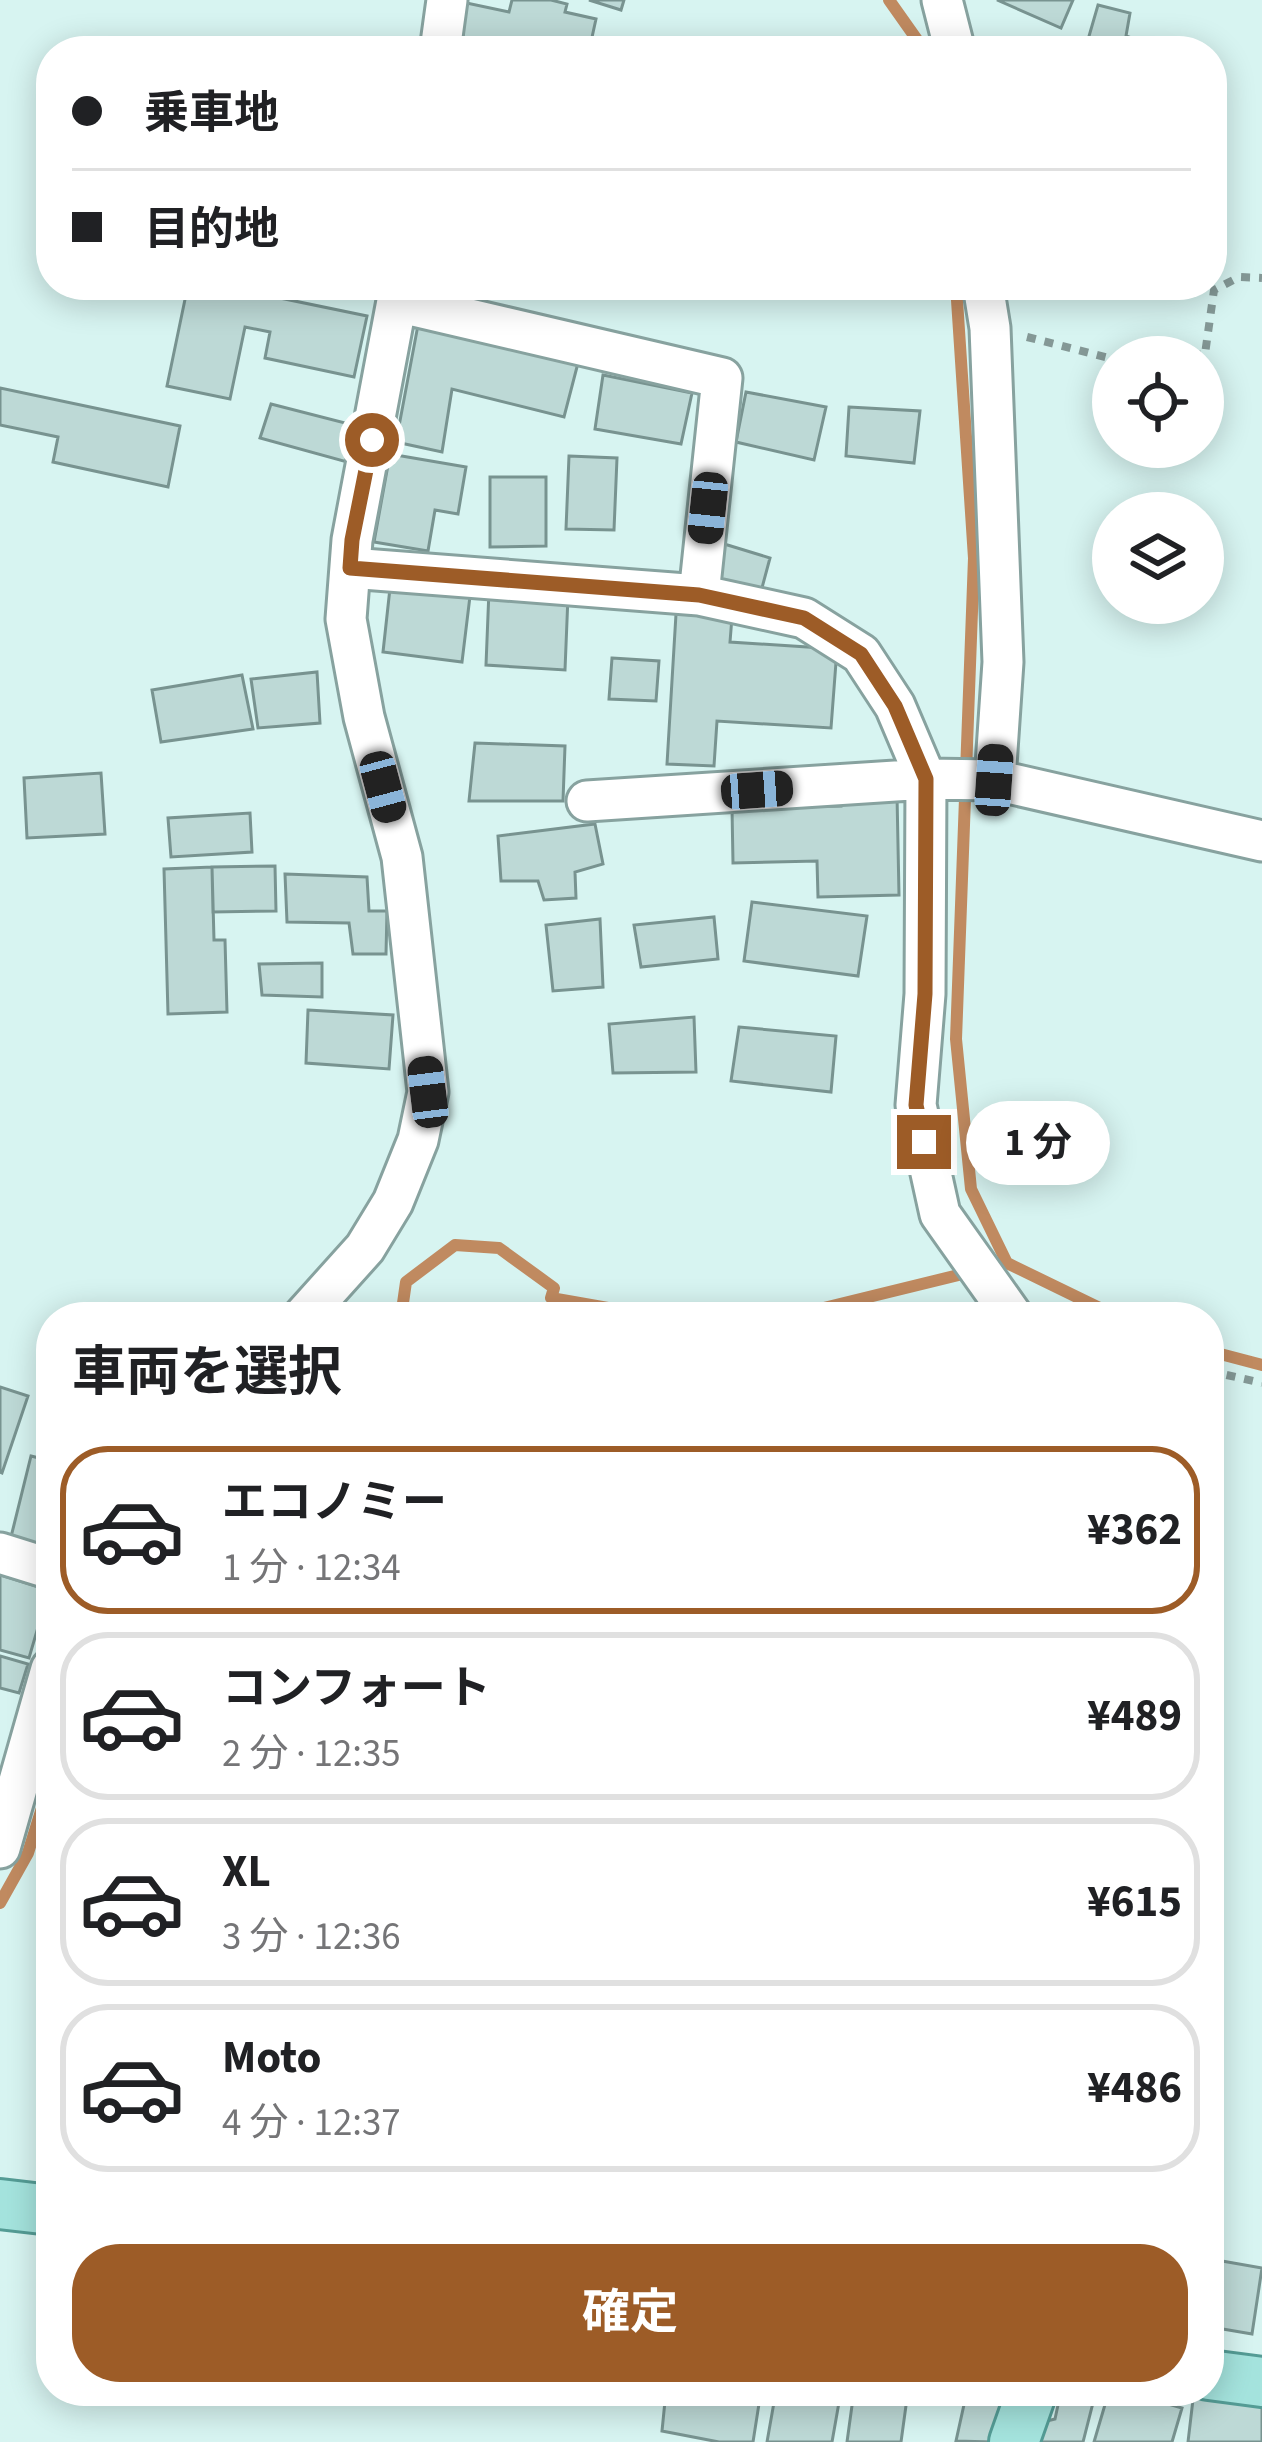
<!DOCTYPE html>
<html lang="ja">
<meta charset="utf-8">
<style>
body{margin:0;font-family:"Source Sans 3","Noto Sans JP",sans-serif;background:#f2f2f2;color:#202124;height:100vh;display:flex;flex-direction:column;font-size:45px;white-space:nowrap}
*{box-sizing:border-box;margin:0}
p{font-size:39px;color:#757577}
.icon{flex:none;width:66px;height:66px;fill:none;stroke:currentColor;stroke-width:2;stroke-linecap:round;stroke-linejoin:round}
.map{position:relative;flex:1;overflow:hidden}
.details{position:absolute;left:36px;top:1302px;width:1188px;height:1104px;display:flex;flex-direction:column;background:#fff;border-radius:48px;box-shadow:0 6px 30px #0003}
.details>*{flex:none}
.top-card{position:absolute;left:36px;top:36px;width:1191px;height:264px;border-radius:48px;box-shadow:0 6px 30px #0003;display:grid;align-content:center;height:264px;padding:0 36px;background:#fff}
.fabs{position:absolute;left:1092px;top:336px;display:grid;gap:24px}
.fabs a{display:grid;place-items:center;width:132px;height:132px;border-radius:50%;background:#fff;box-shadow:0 6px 30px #0003;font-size:60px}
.end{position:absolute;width:54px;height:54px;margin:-27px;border:15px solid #9d5c27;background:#fff;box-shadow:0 0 0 6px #fff}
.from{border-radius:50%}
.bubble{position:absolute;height:84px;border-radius:42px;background:#fff;box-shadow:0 6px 30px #0003;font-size:39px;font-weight:700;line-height:84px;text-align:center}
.car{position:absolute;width:36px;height:72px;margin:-36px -18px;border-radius:15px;box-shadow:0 0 9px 3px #0007;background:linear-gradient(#222 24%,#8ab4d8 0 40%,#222 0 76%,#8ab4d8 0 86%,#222 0)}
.top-card b{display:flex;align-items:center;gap:42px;height:114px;font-size:45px}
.top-card b+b{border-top:3px solid #e0e0e0}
.top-card i{width:30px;height:30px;background:#202124}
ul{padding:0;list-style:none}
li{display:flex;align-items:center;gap:36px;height:168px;margin:0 24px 18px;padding:0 12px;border:6px solid #e0e0e0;border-radius:48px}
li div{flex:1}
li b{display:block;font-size:45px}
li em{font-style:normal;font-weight:700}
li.on{border-color:#9d5c27}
li>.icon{width:108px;height:108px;stroke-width:1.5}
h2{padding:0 36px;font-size:54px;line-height:144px}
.button{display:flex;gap:24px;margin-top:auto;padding:24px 36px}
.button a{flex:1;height:138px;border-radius:48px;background:#9d5c27;color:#fff;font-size:48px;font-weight:700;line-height:138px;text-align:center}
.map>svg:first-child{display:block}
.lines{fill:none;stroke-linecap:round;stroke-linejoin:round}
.stream{stroke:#c08a60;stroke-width:12}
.building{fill:#bdd9d6;stroke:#789390;stroke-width:3}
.minor-casing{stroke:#87a29f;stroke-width:45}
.major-casing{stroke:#549c95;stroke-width:54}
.path{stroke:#849896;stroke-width:8;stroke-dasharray:9 9;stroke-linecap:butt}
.minor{stroke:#fff;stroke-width:39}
.major{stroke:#a4e3dd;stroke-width:48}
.route{stroke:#9d5c27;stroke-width:15}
</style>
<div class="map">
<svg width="1262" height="2442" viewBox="0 0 1262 2442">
<rect width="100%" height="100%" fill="#d7f4f1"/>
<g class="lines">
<path class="stream" d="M889 0 925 51
M956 285 974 558 956 1039 971 1189 1007 1263
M1000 1264 1007 1263 1118 1317
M401 1317 406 1282 455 1245 499 1248 554 1288 551 1298 659 1317
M787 1317 975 1271
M1209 1351 1262 1365
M0 1903 28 1853 51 1779"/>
</g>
<path class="building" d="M512 0H551L567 4 565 12 596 19 589 51H459L463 35 455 33 462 2 509 12Z
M589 0H624L621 10Z
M997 0H1073L1061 28Z
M1098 5 1130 13 1126 36 1167 51H1108L1087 43Z
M188 285H217L367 316 354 377 265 358 270 332 245 327 230 399 167 386Z
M792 285H838L835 296Z
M418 325 578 363 564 417 452 389 442 452 396 442Z
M603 375 692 393 681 444 595 429Z
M0 388 180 426 168 487 53 462 58 437 0 425Z
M746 392 826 407 814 460 736 442Z
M271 404 357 426 347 462 260 438Z
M849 407 920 411 914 463 846 456Z
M390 454 466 467 458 514 435 510 428 551 374 542Z
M569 456 617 458 614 530 566 529Z
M490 477H546V546L490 547Z
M721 543 770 558 759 599 709 584Z
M391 579 471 588 462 662 383 652Z
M489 590 568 596 565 670 486 665Z
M676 614 732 617 730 642 837 649 831 728 717 721 714 766 667 764Z
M612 658 659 661 656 701 609 699Z
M317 672 320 723 258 728 251 679Z
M242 675 253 729 161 742 152 690Z
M475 743 565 746 563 801H469Z
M101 773 105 834 27 838 24 778Z
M897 795 899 895 818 897 817 861 733 863 732 808 841 806V796Z
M250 813 252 852 171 857 168 818Z
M595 824 603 864 575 872 576 898 544 900 538 881H501L498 836Z
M275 866 276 911 213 912 212 867Z
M212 867 214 940H225L227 1012 168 1014 164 869Z
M285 874 367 877 369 911H387L386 954H353L349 923 287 922Z
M752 902 867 916 858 976 744 961Z
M714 917 718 959 641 967 634 925Z
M600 919 603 987 553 991 546 925Z
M322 963V997L262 995 259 964Z
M308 1010 393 1015 389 1069 306 1063Z
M694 1017 696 1072 613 1073 609 1024Z
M739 1027 836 1036 831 1092 731 1081Z
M0 1387 28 1396 2 1473 0 1472Z
M31 1456 51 1461V1548L11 1537Z
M0 1575 49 1590 29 1658 0 1650Z
M0 1656 28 1664 19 1693 0 1688Z
M1222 2261 1262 2268 1252 2334 1211 2327Z
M1262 2390V2442H1188L1194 2391Z
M666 2391H761L753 2442H719L662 2431Z
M776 2391H841L832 2442H767Z
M854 2391H908L901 2442H847Z
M918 2391H955L953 2403 918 2396Z
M967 2391H1004L993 2442 956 2441Z
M1061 2391H1096L1083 2442H1038L1043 2422 1055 2419Z
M1109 2391H1124L1182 2408 1172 2442H1094Z"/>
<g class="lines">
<defs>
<path id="minor" d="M942 0 955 51
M440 51 447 0
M983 285 990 328 1003 662 995 780
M397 302 722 378 699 595
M350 568 699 595 804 618 861 654 895 706 926 779 587 801
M303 1317 365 1248 393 1202 418 1140 428 1092 402 857 364 717 346 619 352 540 400 285
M1013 1317 940 1214 916 1105 925 994 926 779 995 780 1262 841
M0 1553 51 1569
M0 1848 51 1669"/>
<path id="major" d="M0 2204 51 2210
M1209 2375 1262 2382
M1014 2442 1032 2391"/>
</defs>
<use href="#minor" class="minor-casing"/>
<use href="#major" class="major-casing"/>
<path class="path" d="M1027 337 1113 359
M1174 357 1205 354 1214 290 1239 277 1262 278
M1209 1371 1262 1383"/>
<use href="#minor" class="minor"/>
<use href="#major" class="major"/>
</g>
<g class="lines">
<path class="route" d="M372 440 352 540 350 568 699 595 804 618 861 654 895 706 926 779 925 994 916 1105 924 1142"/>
</g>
</svg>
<div class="fabs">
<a><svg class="icon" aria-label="locate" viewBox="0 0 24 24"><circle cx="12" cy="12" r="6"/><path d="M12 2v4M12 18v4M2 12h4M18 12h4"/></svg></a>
<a><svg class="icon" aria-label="layers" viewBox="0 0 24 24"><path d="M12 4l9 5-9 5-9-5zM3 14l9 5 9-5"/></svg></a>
</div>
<i class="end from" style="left:372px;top:440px"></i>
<i class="end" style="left:924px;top:1142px"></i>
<div class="bubble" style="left:966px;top:1101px;width:144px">1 分</div>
<i class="car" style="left:708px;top:508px;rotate:186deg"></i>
<i class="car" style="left:994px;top:780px;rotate:4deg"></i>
<i class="car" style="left:383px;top:787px;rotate:165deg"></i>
<i class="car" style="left:757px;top:790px;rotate:86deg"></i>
<i class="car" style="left:428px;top:1092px;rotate:353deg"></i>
<div class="top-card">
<b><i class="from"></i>乗車地</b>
<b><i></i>目的地</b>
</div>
<section class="details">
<h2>車両を選択</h2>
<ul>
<li class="on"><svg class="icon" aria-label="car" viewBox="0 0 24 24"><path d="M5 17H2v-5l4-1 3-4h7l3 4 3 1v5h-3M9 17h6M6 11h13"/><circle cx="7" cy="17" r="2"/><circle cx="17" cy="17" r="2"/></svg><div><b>エコノミー</b><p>1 分 · 12:34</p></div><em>¥362</em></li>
<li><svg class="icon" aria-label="car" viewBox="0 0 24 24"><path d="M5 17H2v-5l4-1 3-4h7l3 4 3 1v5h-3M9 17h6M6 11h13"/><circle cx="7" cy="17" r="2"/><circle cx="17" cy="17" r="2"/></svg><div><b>コンフォート</b><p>2 分 · 12:35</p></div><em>¥489</em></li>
<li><svg class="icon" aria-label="car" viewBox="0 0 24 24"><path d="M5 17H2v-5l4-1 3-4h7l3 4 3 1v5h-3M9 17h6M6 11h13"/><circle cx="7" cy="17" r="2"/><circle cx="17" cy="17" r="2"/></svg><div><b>XL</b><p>3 分 · 12:36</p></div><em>¥615</em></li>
<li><svg class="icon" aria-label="car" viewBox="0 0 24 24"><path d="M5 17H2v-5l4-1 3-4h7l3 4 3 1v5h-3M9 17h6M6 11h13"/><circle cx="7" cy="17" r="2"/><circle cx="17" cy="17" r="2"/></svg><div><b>Moto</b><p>4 分 · 12:37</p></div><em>¥486</em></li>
</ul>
<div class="button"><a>確定</a></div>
</section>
</div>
